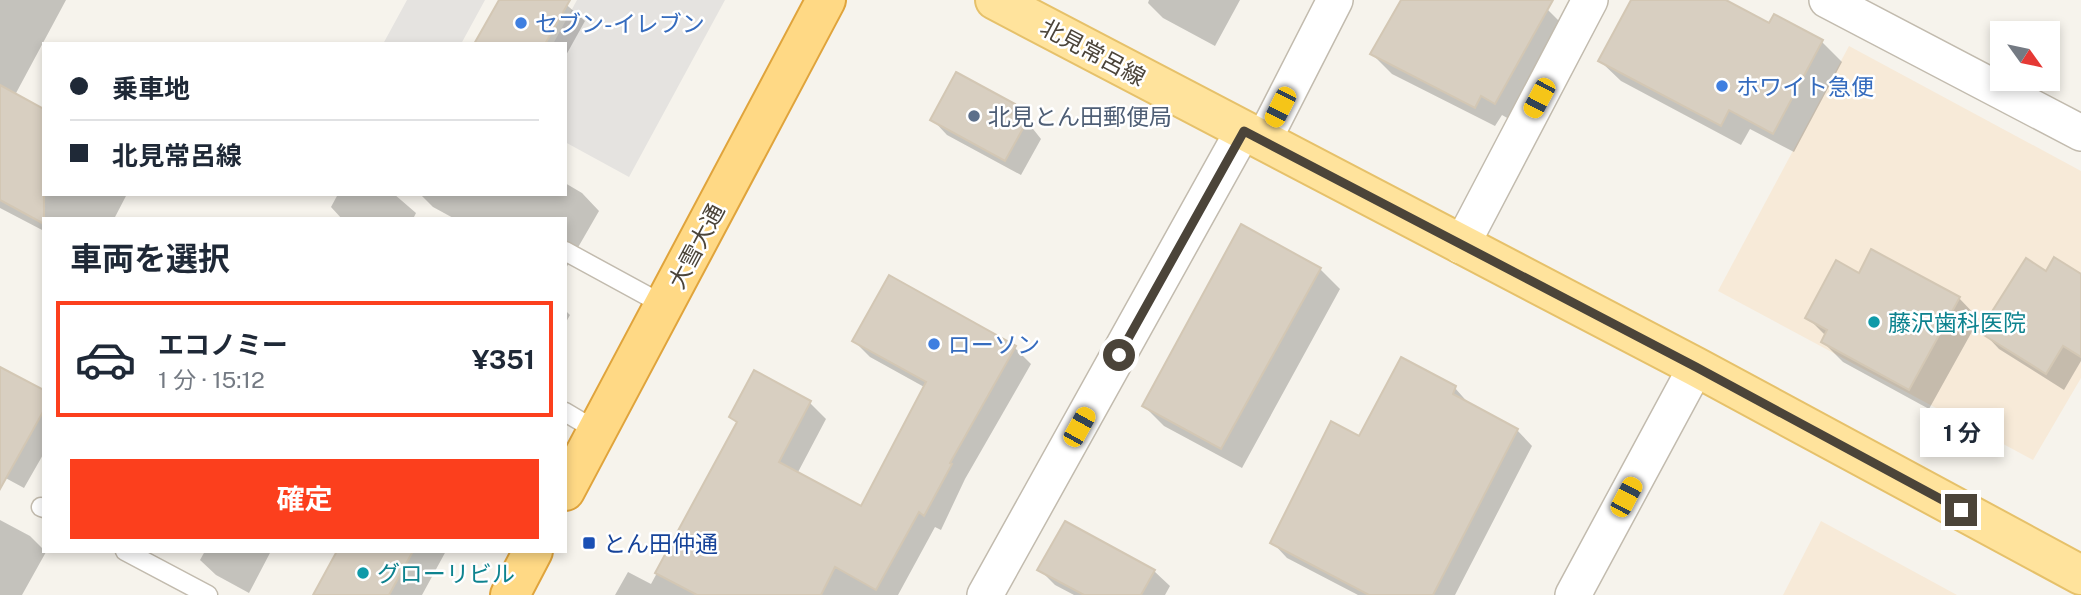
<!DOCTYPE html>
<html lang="ja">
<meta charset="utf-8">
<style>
body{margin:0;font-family:"Public Sans","Noto Sans JP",sans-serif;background:#f6f6f7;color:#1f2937;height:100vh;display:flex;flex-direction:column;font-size:26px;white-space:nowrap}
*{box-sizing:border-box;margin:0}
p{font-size:23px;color:#747a83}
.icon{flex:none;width:38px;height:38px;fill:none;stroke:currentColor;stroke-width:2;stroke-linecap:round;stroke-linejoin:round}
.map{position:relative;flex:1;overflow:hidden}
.details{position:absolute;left:42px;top:217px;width:525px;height:336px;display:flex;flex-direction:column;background:#fff;border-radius:0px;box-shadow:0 4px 10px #0003}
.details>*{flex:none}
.hud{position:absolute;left:42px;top:42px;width:525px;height:154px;border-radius:0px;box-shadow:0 4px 10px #0003;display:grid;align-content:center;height:154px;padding:0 28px;background:#fff}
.needle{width:46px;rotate:123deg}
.tools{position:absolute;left:1990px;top:21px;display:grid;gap:14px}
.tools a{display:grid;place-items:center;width:70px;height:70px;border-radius:0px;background:#fff;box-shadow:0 4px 10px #0003;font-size:35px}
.end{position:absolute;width:32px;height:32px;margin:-16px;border:9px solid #4b4439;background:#fff;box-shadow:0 0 0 4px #fff}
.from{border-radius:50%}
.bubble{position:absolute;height:49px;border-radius:0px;background:#fff;box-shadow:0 4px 10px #0003;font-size:23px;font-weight:700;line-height:49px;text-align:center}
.car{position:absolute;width:21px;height:42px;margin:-21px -10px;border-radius:9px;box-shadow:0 0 5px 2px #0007;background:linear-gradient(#f5c518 24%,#345 0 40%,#f5c518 0 76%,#345 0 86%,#f5c518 0)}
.hud b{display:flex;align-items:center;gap:24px;height:66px;font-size:26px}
.hud b+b{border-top:2px solid #e0e1e3}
.hud i{width:18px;height:18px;background:#1f2937}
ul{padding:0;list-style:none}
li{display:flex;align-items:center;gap:21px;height:116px;margin:0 14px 10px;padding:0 14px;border:4px solid #e0e1e3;border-radius:0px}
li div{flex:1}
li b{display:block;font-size:26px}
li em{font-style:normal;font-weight:700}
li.current{border-color:#fc3f1d}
li>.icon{width:63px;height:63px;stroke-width:1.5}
h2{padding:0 28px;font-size:32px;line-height:84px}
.cta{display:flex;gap:14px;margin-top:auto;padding:14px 28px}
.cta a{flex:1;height:80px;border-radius:0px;background:#fc3f1d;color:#fff;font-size:28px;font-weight:700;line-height:80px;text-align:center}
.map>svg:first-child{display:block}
.commercial{fill:#f7ead8}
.parking{fill:#e5e3e0}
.shadow{fill:#0003}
.building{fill:#d8cfc1;stroke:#d3c7b4;stroke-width:2}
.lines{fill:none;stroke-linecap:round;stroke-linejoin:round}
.service-casing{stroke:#c2bbae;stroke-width:21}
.minor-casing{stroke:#c2bbae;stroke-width:38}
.primary-casing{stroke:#e6c16a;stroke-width:42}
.trunk-casing{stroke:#e0a43c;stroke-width:42}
.service{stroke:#fff;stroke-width:18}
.minor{stroke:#fff;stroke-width:35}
.primary{stroke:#ffe39c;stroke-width:38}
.trunk{stroke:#ffd985;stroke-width:38}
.route{stroke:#4b4439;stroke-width:9}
.shop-dot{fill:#3f7fe0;stroke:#fff;stroke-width:2.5}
.service-dot{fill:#5c6f8a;stroke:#fff;stroke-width:2.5}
.culture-dot{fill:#0f9aa8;stroke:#fff;stroke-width:2.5}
.transit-dot{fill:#1a4fb4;stroke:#fff;stroke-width:2.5}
.labels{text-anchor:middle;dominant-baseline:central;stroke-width:5;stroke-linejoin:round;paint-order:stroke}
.shop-label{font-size:23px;fill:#366cbe;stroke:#fff;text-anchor:start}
.street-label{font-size:23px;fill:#4b4439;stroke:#fff}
.service-label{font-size:23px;fill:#4e5e75;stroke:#fff;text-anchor:start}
.culture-label{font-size:23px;fill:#0d838f;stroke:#fff;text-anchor:start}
.transit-label{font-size:23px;fill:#164399;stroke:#fff;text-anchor:start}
</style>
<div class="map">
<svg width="2081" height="595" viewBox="0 0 2081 595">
<rect width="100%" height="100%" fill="#f6f3ec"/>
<path class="commercial" d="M1849 46 2081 171V378L2033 460 1718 291Z
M1821 521 1957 595H1783Z"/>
<path class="parking" d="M407 0H485L461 44H383Z
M577 0H725L629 177 565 142V44H553Z"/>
<path class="shadow" d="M0 0H66L15 95 44 194H127L114 219H44V231L0 208Z
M501 0H561L585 21 565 57V44H476Z
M1149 0H1240L1215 46 1163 18 1148 3Z
M1403 0H1530L1547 9 1567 29 1516 123 1502 115 1495 126 1392 74 1372 54Z
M1633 0H1708L1770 25 1822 42 1842 62 1794 152 1750 129 1741 145 1621 81 1600 61Z
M1014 105 1041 139 1021 175 947 135 932 119Z
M565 183 582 193 599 211 565 270V219H455L433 207 420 194H565Z
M338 194H394L416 213 413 219H342L331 207Z
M1320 269 1340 289 1242 468 1164 426 1144 406Z
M2047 273 2081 274V361L2064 390 1999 349 1982 331Z
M1859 275 1959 298 1979 319 1929 409 1843 362 1823 342 1826 336 1807 317Z
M565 310 570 315 565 324Z
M854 341 1015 348 1031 364 965 479 941 530 935 527 898 595H615L628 572 651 584 738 424 731 417 810 403 826 419 797 474 861 508 926 388 870 357Z
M1401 360 1455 388 1470 405 1517 430 1532 446 1455 595H1358L1287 558 1272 542 1360 438Z
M0 379 44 392V453L24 488 0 475Z
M0 520 30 536 46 552 22 595H0Z
M205 551H271L249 593 216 575 200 560Z
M339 551H446L422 595H315Z
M1039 569 1154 571 1170 586 1165 595H1074L1055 585Z"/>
<path class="building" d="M499 0H570L545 44H474Z
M1401 0H1553L1495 104 1481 96 1475 108 1370 54Z
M1631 0H1726L1769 23 1774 14 1823 40 1773 134 1729 110 1721 126 1598 61Z
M956 72 1015 104 1010 113 1026 123 1005 161 930 120Z
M0 85 44 109V224L0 200Z
M1241 224 1321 268 1221 449 1142 406Z
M1871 249 1960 297 1909 390 1821 342 1827 330 1805 318 1836 260 1859 273Z
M2054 257 2081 274V357L2063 346 2046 374 1979 332 2026 258 2046 271Z
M889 275 1016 346 950 463 952 464 924 516 919 512 876 590 835 567 821 595H697L655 573 737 422 729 417 754 370 811 401 779 462 861 506 926 382 852 341Z
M1401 357 1456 386 1453 394 1518 429 1433 595H1369L1270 543 1331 421 1359 436Z
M0 367 44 390V410L0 489Z
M1065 521 1155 570 1141 595H1084L1037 570Z
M337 551H413L389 595H313Z"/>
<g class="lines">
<defs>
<path id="service" d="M565 251 664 305
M565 412 597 431
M41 507 44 508
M125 551 208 595"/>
<path id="minor" d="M1827 0 2081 133
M1263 141 1335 0
M1461 246 1590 0
M985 595 1243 131
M1573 595 1696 367"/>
<path id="primary" d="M995 0 1696 367 2081 575"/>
<path id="trunk" d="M565 491 826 0
M510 595 533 551"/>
</defs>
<use href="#service" class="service-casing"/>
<use href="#minor" class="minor-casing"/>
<use href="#primary" class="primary-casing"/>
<use href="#trunk" class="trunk-casing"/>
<use href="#service" class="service"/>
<use href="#minor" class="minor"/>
<use href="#primary" class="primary"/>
<use href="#trunk" class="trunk"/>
</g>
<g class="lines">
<path class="route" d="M1119 355 1244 131 1696 367 1961 510"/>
</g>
<g class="shop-dot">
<circle cx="521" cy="23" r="7"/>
<circle cx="1722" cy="86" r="7"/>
<circle cx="934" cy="344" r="7"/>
</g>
<circle class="service-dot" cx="974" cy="116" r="7"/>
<g class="culture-dot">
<circle cx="1874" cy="322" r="7"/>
<circle cx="363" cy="573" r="7"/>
</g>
<rect class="transit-dot" x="582" y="536" width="14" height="14" rx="3.5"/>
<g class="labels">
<g class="shop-label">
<text x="535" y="23">セブン-イレブン</text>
<text x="1736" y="86">ホワイト急便</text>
<text x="948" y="344">ローソン</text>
</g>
<g class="street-label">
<text transform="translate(1093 52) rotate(28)">北見常呂線</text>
<text transform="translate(696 246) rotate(-62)">大雪大通</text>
</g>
<g class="service-label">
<text x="988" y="116">北見とん田郵便局</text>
</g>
<g class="culture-label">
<text x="1888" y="322">藤沢歯科医院</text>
<text x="377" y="573">グローリビル</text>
</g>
<g class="transit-label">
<text x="603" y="543">とん田仲通</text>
</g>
</g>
</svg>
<div class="tools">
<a><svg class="needle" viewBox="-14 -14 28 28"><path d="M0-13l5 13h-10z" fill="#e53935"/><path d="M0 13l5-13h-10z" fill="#747a83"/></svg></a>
</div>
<i class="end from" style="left:1119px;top:355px"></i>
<i class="end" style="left:1961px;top:510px"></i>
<div class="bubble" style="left:1920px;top:408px;width:84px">1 分</div>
<i class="car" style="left:1539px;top:98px;rotate:208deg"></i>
<i class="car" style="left:1280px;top:107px;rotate:207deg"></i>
<i class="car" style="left:1079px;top:427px;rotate:29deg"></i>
<i class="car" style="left:1626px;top:497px;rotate:28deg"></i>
<div class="hud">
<b><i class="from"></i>乗車地</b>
<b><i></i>北見常呂線</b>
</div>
<section class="details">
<h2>車両を選択</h2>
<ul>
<li class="current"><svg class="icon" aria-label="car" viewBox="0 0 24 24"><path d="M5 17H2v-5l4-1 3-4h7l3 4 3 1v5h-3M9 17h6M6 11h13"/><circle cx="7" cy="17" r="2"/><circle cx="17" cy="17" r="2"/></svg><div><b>エコノミー</b><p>1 分 · 15:12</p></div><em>¥351</em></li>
</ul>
<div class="cta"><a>確定</a></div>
</section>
</div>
